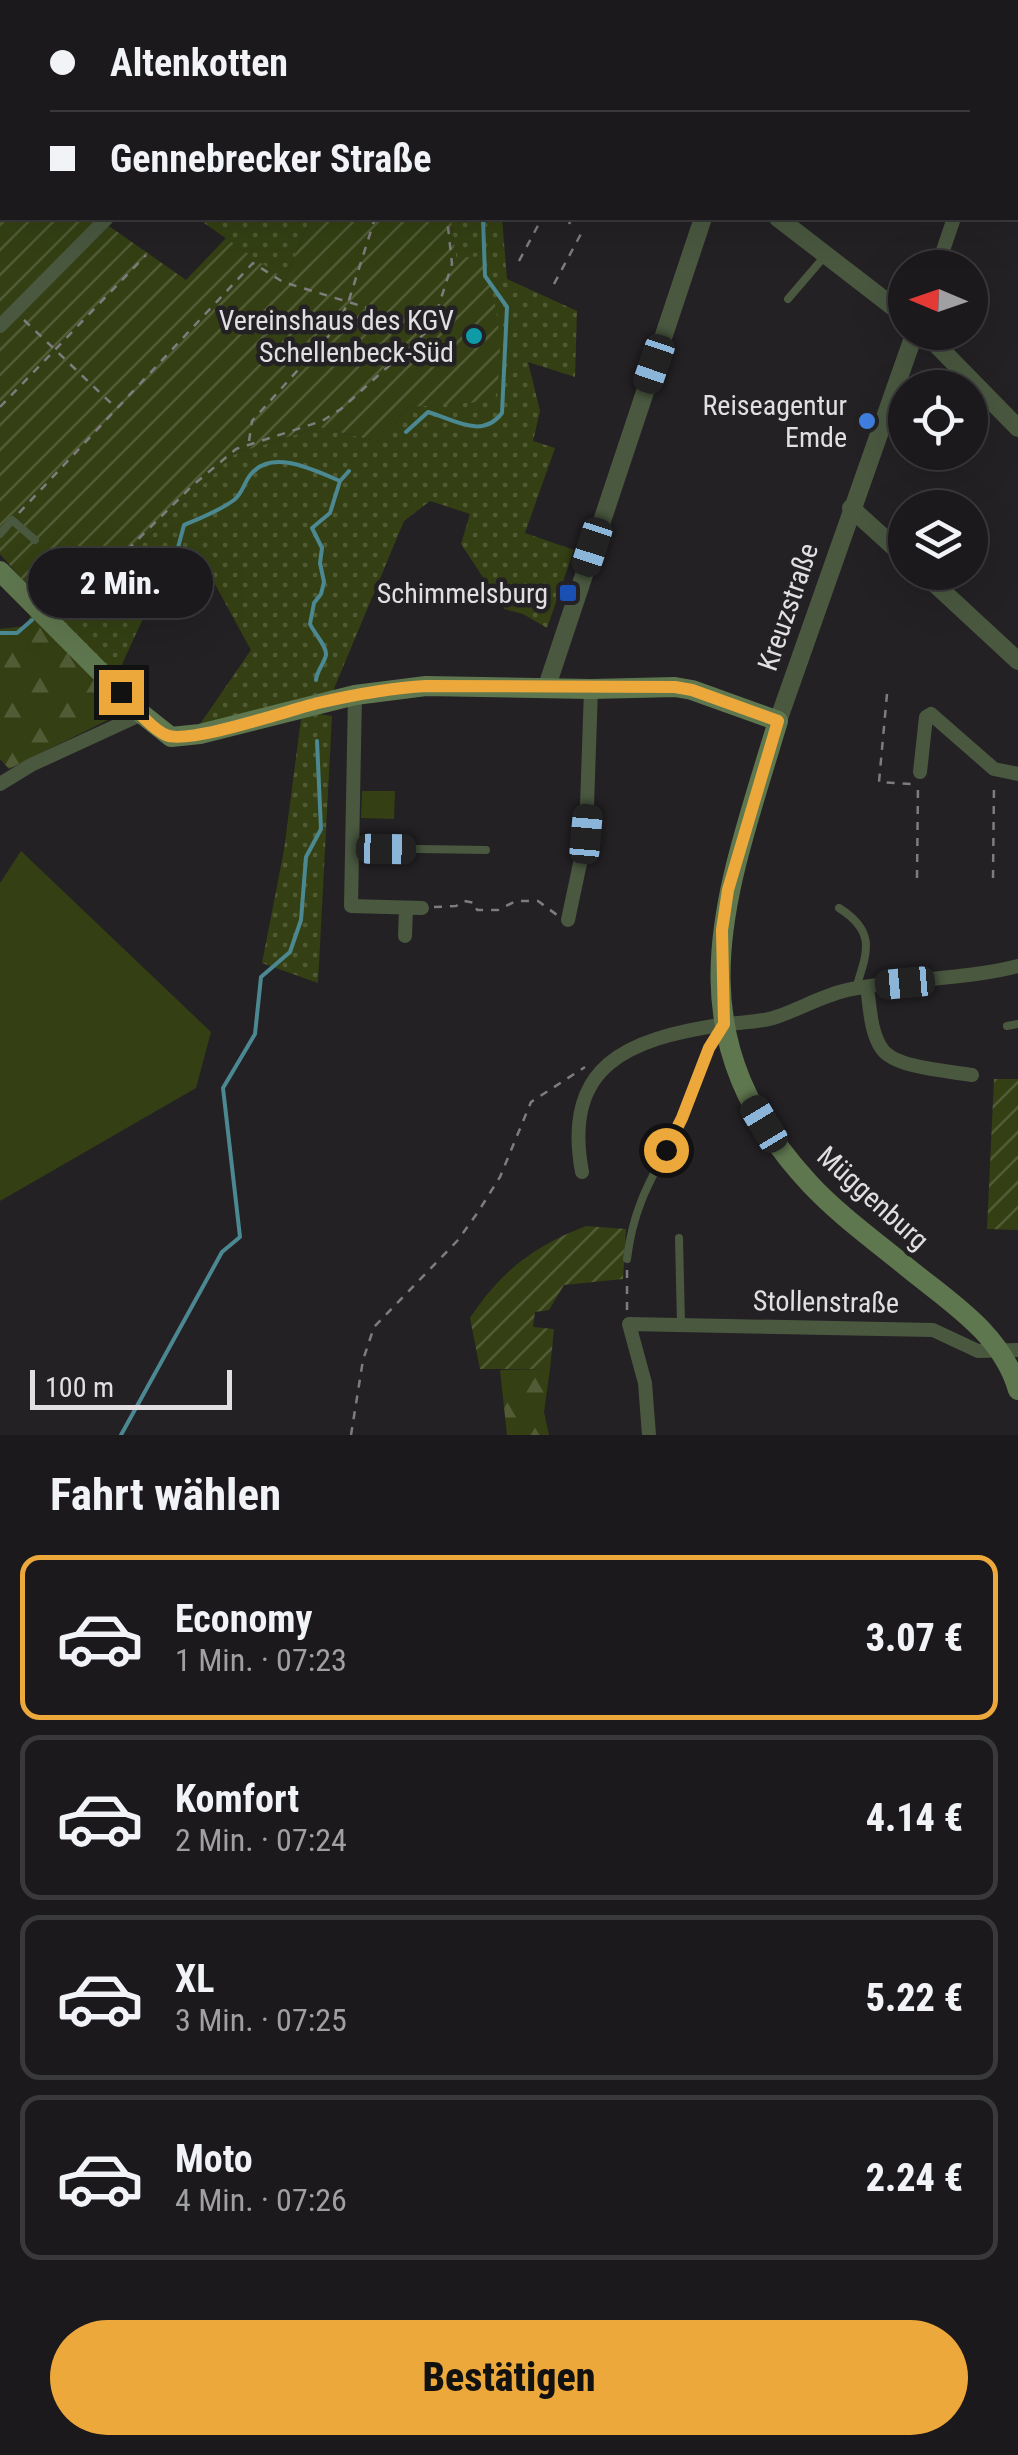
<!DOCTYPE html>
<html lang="de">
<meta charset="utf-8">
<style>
body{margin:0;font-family:"Roboto Condensed",sans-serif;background:#282628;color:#f1f3f6;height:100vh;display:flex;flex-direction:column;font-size:38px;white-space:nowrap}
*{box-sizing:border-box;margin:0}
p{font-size:32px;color:#a0a0a3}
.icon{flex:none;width:55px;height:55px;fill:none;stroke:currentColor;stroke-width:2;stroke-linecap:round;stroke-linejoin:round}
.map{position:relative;height:1435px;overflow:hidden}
.panel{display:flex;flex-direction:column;background:#1b191b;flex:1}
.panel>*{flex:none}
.banner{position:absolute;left:0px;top:0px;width:1020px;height:220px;box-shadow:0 10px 40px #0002,0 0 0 2px #39383a;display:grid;align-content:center;height:220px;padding:0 50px;background:#1b191b}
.needle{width:65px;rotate:272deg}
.tools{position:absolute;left:888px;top:250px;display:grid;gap:20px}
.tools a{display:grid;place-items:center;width:100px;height:100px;border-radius:50%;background:#1b191b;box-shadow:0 10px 40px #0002,0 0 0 2px #39383a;font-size:50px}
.scale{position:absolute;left:30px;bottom:25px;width:202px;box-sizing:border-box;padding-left:10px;border:5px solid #e1dfe1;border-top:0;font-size:28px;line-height:35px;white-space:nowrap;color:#e1dfe1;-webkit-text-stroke:8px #242124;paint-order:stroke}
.end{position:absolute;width:45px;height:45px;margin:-22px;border:12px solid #eda83b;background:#111;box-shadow:0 0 0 5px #111}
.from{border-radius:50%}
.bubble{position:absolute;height:70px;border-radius:35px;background:#1b191b;box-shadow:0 10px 40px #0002,0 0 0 2px #39383a;font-size:32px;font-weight:800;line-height:70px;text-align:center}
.car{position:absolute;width:30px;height:60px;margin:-30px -15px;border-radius:12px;box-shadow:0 0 8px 2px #0007;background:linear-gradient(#222 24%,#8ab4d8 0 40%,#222 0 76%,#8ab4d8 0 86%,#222 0)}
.banner b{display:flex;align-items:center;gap:35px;height:95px;font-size:38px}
.banner b+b{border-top:2px solid #39383a}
.banner i{width:25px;height:25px;background:#f1f3f6}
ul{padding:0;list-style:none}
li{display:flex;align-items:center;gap:30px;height:165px;margin:0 20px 15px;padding:0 30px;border:5px solid #39383a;border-radius:20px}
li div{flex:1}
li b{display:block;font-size:38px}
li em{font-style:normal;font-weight:800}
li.current{border-color:#eda83b}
li>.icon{width:90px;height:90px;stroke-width:1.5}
h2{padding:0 50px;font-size:45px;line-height:120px}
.action{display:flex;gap:20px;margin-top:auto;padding:20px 50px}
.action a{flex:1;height:115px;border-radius:60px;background:#eda83b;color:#111;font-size:40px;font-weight:800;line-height:115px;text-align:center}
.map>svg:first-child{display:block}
.grass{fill:url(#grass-dots)}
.forest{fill:url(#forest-firs)}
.park{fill:#344013}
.garden{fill:url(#garden-furrows)}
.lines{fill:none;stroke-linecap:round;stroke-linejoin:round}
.stream{stroke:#4b8892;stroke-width:4}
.path{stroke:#7e7c7e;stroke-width:2.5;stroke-dasharray:8 8;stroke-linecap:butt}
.service{stroke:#4a5840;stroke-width:8}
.minor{stroke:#4a5840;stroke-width:14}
.tertiary{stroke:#4a5840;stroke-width:18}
.secondary{stroke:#5f774f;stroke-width:20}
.route{stroke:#eda83b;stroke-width:12}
.culture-dot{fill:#0f9aa8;stroke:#242124;stroke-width:4}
.shop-dot{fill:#3f7fe0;stroke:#242124;stroke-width:4}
.transit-dot{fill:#1a4fb4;stroke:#242124;stroke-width:4}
.labels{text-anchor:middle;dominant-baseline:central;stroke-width:9;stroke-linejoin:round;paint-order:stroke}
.poi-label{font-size:28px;fill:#e1dfe1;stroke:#242124;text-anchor:end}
.street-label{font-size:28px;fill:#e1dfe1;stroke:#242124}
</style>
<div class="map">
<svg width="1018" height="1435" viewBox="0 0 1018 1435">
<defs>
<pattern id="grass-dots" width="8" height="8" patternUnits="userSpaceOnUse" patternTransform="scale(2.5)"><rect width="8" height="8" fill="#344013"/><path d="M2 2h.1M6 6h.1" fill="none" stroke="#515b35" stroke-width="1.8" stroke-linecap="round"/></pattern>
<pattern id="forest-firs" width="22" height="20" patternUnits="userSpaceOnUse" patternTransform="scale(2.5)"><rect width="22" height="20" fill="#344013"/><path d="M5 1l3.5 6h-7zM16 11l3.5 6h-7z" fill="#515b35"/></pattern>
<pattern id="garden-furrows" width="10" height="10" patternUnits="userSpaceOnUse" patternTransform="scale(2.5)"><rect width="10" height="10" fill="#344013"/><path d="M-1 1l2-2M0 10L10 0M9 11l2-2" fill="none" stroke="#515b35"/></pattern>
</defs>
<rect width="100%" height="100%" fill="#242124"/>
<path class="grass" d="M197 218H310L285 280Z
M451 218H502L507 279 577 311 575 377 528 362 540 411 533 441 555 448 525 533 574 550 547 628 523 614 504 609 461 544 470 514 430 501 404 521 333 691 198 727 251 650 200 557 154 595 117 675 41 601 53 589 97 576 123 561 234 454 319 427 380 442 408 407 495 400 456 259Z
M319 714 332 716 318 983 262 963 284 850 301 719Z"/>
<path class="forest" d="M31 615 126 711 9 769 0 759V629L25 626Z
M550 1369 544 1412 549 1435H507L500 1370Z"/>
<path class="park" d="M362 791H395L394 819 361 818Z
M21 851 211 1032 196 1088 0 1201V883Z"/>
<path class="garden" d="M0 18 2 218H99L0 316Z
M310 218H451L456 258 484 256C498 313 505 342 495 401L408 407 380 442 319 427 234 454 123 561 97 576 53 589 41 601 0 554V333L109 226 186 280 226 238 285 280Z
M994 1079H1018V1230L987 1229Z
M586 1226 626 1229 623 1279 564 1285 549 1310 535 1312 533 1327 554 1329 550 1369H480L470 1318C501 1271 534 1246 586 1226Z"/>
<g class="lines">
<path class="stream" d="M308 0 310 2
M466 2V0
M406 432 428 412C453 419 482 440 502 413L507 307 485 276 483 218
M53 610 85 600 124 599 157 564 176 555 184 525C201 518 219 511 234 500 243 493 244 482 251 474 273 448 316 471 340 481L349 471
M0 633H17L32 620
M316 680C317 670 324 664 326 655 327 646 314 633 310 624L314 603 321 594 324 582 320 563 322 548 312 528 330 513 340 481
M121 1435 222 1252 240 1237 223 1088 255 1034 261 977 290 952 301 920 306 857 321 829 317 741"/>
<path class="path" d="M412 0 415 2
M451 2 452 0
M0 20 2 22
M0 66 2 63
M0 190 2 187
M569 224 572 218
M519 261 542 218
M554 284 582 232
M24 320 116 408
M0 407 146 255
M249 441 252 421 334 330 348 303 375 218
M19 513 253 263 283 282 430 327
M41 588 112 565 192 486 236 449 322 421 341 409 432 327 452 264 447 218
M887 694 879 782 912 784
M917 878 918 785
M993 878 994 785
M434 907 456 906 464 901 475 903 477 910H498L516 901H538L557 915
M627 1270V1312
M351 1435 363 1360 374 1327 458 1240 478 1212 500 1177 531 1102 585 1067"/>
<path class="service" d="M788 299 824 257
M0 534 12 520 35 540
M353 848 486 850
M839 908C877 932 867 952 856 988
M1007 1026 1018 1024
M679 1238 681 1324
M627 1259C634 1200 656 1172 681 1122 695 1091 703 1058 721 1028"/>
<path class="minor" d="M251 2 254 0
M560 2 561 0
M769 2V0
M946 2 948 0
M1018 52V51
M937 268 954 218
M0 326 107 218
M355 695 351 906 422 908
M920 772 926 717 931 714 994 769 1018 774
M0 784 31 765 142 714
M568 920 586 835 591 689
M405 936 406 908
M867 987C870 1006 870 1032 882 1049 895 1068 949 1071 972 1075
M582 1172C562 1065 628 1039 720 1025 737 1022 755 1023 773 1018 799 1010 824 994 852 989 907 978 963 980 1018 966
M649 1435 645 1383 629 1324 933 1330 978 1351 1018 1350"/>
<path class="tertiary" d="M778 218 905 316
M924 332 1018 428
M851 508 905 557
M922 572 1018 661
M546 689 703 218
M778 721 915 332"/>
<path class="secondary" d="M0 571 142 714 171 737 200 734 355 695 426 686 591 689 675 687 692 690 778 721C726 896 667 1030 810 1184 839 1215 875 1241 908 1268 951 1303 1002 1334 1018 1390"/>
</g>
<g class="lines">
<path class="route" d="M121 692C134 706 149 727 166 735 188 745 289 710 318 703 353 695 389 688 426 686L675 687 692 690 778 721 728 890 722 930 724 1024 709 1048 682 1118 666 1150"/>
</g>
<circle class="culture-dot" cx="474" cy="336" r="10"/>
<circle class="shop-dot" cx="867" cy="421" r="10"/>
<rect class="transit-dot" x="558" y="583" width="20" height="20" rx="5"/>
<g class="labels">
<g class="poi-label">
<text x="454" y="320">Vereinshaus des KGV<tspan x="454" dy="32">Schellenbeck-Süd</tspan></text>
<text x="847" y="405">Reiseagentur<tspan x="847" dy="32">Emde</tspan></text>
<text x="548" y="593">Schimmelsburg</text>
</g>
<g class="street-label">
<text transform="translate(788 607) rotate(-71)">Kreuzstraße</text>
<text transform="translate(873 1198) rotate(42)">Müggenburg</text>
<text transform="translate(826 1302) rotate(1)">Stollenstraße</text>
</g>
</g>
</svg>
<div class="tools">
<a><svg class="needle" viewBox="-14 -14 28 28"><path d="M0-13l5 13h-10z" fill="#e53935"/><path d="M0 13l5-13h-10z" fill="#a0a0a3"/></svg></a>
<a><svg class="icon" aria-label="locate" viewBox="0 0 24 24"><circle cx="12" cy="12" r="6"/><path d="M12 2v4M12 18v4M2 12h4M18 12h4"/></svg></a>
<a><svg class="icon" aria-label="layers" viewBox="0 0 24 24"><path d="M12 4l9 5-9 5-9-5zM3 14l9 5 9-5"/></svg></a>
</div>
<div class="scale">100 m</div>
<i class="end from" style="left:666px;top:1150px"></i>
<i class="end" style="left:121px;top:692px"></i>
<div class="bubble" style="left:28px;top:548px;width:185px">2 Min.</div>
<i class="car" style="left:654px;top:364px;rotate:199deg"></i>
<i class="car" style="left:592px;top:547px;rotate:198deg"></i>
<i class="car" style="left:586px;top:834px;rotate:5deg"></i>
<i class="car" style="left:386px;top:849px;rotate:91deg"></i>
<i class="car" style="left:905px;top:983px;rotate:265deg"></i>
<i class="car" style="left:764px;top:1124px;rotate:329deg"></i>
<div class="banner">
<b><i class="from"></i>Altenkotten</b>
<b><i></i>Gennebrecker Straße</b>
</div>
</div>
<section class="panel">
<h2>Fahrt wählen</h2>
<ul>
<li class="current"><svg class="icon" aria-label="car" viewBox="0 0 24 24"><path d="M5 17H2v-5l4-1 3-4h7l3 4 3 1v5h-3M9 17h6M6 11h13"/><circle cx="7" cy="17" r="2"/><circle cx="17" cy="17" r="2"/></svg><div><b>Economy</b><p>1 Min. · 07:23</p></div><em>3.07 €</em></li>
<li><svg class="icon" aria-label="car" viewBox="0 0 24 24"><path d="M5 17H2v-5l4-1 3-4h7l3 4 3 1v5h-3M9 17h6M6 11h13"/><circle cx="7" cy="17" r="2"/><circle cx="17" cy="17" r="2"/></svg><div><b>Komfort</b><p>2 Min. · 07:24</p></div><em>4.14 €</em></li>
<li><svg class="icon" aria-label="car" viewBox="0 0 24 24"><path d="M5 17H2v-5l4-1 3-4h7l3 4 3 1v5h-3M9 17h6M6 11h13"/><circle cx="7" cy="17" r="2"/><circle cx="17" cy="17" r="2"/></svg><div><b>XL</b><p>3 Min. · 07:25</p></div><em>5.22 €</em></li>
<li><svg class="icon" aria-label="car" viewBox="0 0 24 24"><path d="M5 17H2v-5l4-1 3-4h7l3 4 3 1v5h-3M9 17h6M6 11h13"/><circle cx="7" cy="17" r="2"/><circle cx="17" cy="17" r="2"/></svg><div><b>Moto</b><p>4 Min. · 07:26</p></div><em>2.24 €</em></li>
</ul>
<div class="action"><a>Bestätigen</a></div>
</section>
